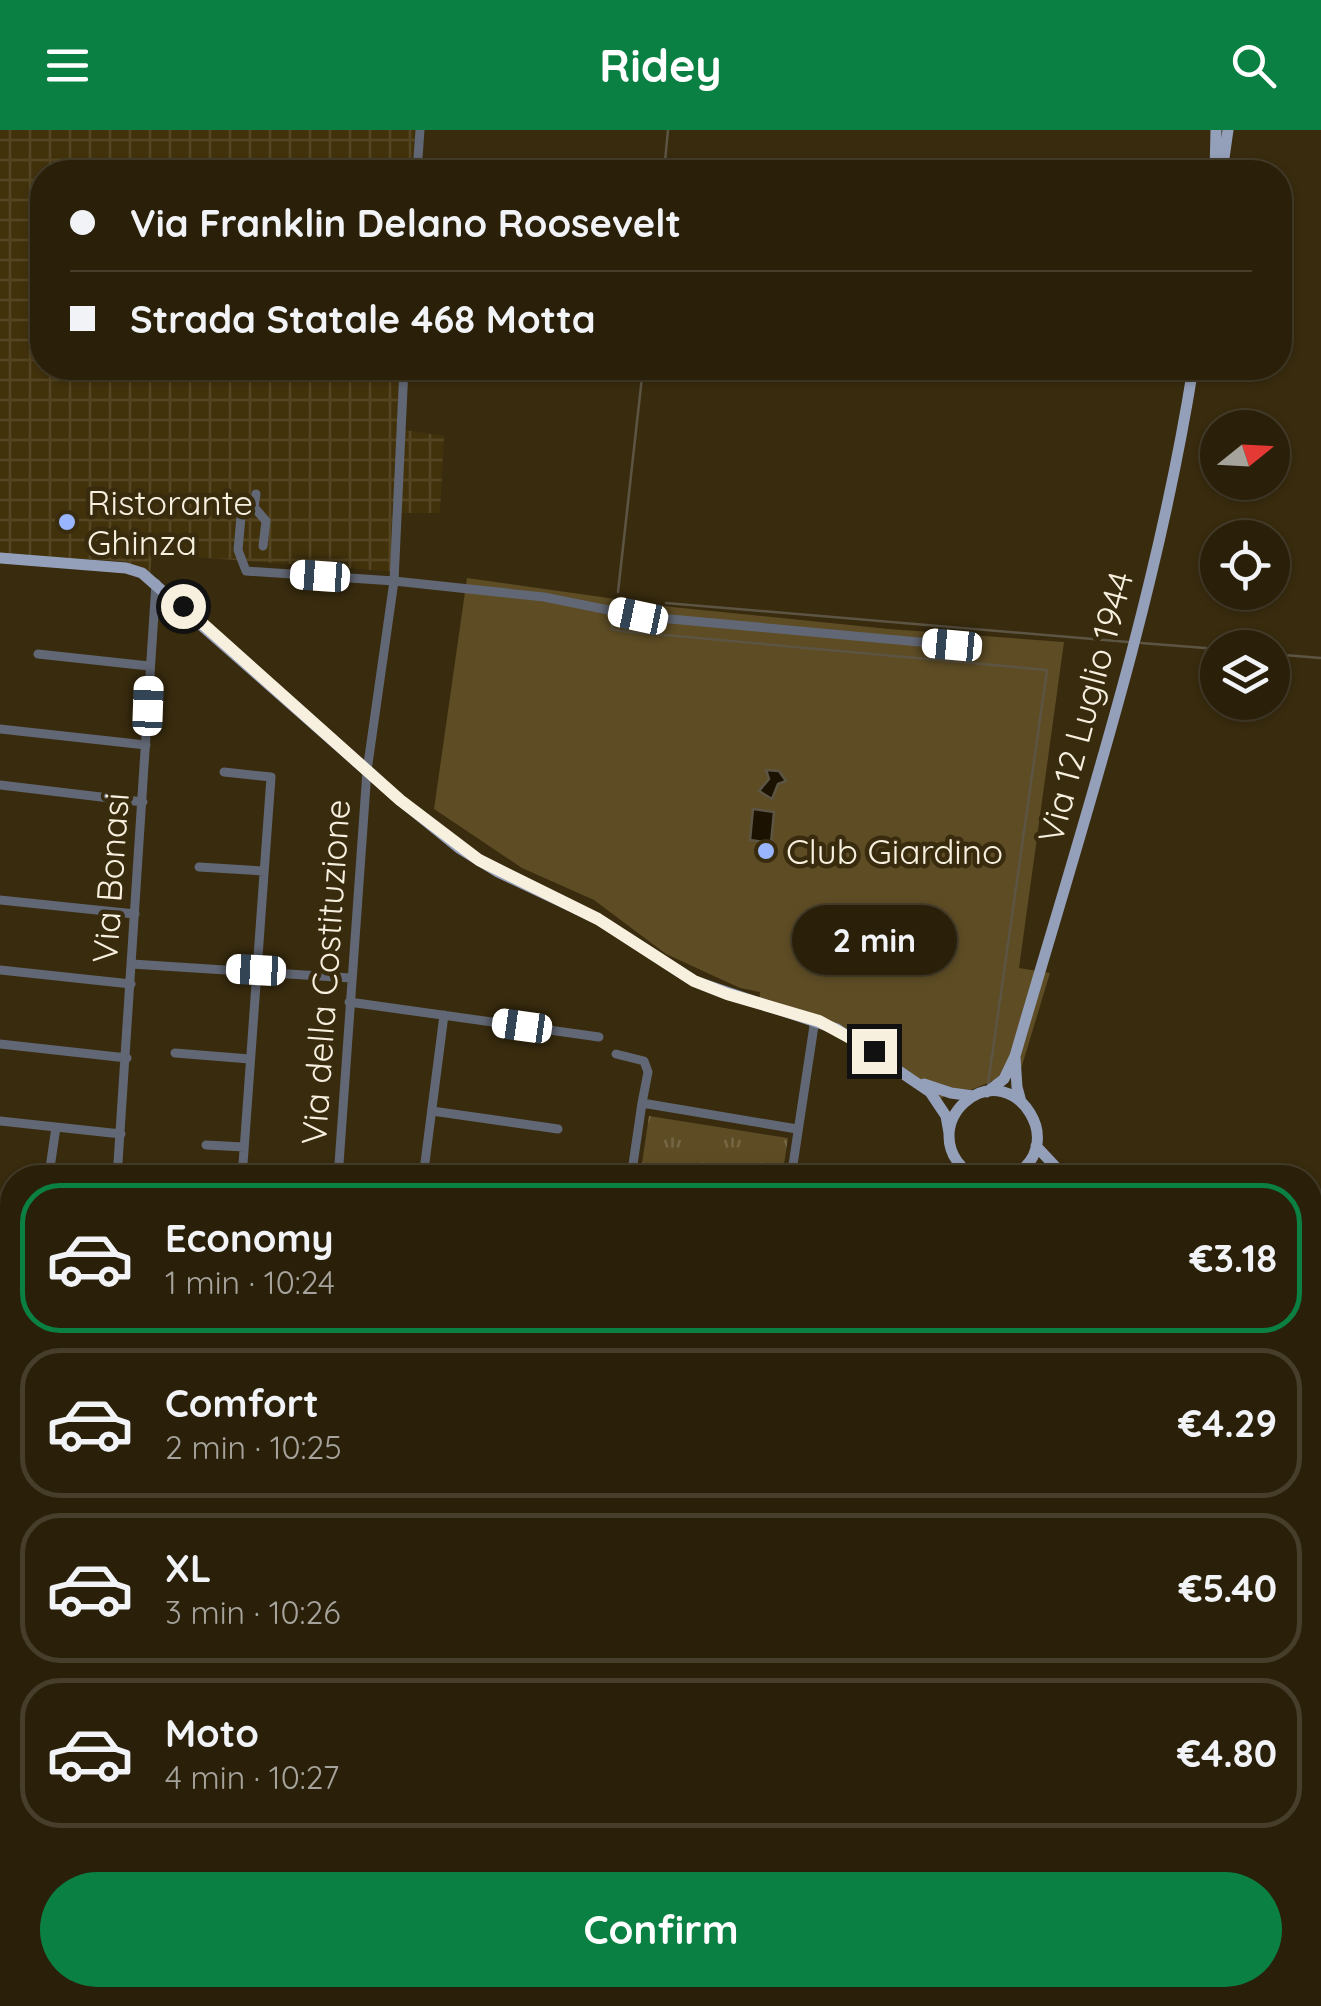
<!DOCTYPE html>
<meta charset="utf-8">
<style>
body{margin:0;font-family:Quicksand,sans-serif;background:#362d18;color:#f1f3f6;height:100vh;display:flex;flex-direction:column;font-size:38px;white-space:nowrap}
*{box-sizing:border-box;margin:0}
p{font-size:32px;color:#a5a39c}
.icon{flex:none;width:55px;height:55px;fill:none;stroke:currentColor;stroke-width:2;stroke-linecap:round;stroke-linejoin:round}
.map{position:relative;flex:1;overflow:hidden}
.sheet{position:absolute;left:0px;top:1035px;width:1322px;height:842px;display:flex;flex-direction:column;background:#2a200a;border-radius:40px 40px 0 0;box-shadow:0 2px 8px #0004,0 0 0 2px #463e2b}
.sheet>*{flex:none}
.top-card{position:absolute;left:30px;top:30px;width:1262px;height:220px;border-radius:40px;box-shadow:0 2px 8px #0004,0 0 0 2px #463e2b;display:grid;align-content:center;height:220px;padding:0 40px;background:#2a200a}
.needle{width:65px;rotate:72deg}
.buttons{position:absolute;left:1200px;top:280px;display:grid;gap:20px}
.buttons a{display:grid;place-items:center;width:90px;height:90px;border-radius:50%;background:#2a200a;box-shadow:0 2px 8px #0004,0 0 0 2px #463e2b;font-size:50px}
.end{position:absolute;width:45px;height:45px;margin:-22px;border:12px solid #f8f0df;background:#111;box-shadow:0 0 0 5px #111}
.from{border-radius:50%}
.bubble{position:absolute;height:70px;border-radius:35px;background:#2a200a;box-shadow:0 2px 8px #0004,0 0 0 2px #463e2b;font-size:32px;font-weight:700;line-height:70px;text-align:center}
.car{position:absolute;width:30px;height:60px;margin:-30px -15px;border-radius:12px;box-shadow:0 0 8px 2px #0007;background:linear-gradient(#fff 24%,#345 0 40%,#fff 0 76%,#345 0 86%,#fff 0)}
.top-card b{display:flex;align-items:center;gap:35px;height:95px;font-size:38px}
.top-card b+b{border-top:2px solid #463e2b}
.top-card i{width:25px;height:25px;background:#f1f3f6}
ul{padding:18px 0 0;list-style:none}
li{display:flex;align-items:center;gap:30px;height:150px;margin:0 20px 15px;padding:0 20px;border:5px solid #463e2b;border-radius:40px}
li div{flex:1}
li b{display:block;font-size:38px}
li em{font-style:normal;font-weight:700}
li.selected{border-color:#0b8043}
li>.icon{width:90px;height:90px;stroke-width:1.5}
.button{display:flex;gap:20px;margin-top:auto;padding:20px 40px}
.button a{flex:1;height:115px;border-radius:60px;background:#0b8043;color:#fff;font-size:40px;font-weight:700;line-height:115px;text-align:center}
header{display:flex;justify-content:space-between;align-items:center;height:130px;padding:0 40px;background:#0b8043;color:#fff;font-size:45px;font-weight:700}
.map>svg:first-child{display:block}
.industrial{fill:url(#industrial-grid)}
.grass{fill:#5d4c24}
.park{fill:url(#park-tufts)}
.water{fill:#1b1201;stroke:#5d5544;stroke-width:2.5}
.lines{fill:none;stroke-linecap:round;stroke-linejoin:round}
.stream{stroke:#5d5544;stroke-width:2.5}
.canal{stroke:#1b1201;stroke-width:9}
.minor{stroke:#616774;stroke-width:9}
.major{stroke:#949fba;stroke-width:11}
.route{stroke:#f8f0df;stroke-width:12}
.poi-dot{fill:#98b5fd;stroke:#382b0e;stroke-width:4}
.labels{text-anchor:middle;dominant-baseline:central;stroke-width:9;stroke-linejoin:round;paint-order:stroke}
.poi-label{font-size:35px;fill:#f8f0df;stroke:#382b0e;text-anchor:start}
.street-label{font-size:35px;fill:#f8f0df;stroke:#382b0e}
</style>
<header><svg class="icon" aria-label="menu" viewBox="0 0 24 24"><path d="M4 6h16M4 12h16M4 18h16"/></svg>Ridey<svg class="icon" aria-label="search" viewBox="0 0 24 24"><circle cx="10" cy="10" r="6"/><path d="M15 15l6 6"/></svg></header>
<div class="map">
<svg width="1321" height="1876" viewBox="0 0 1321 1876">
<defs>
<pattern id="industrial-grid" width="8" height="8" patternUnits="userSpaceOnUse" patternTransform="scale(2.5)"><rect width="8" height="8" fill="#42320c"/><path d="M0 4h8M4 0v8" fill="none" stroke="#554623"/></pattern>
<pattern id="park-tufts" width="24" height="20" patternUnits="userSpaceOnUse" patternTransform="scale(2.5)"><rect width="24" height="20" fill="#5d4c24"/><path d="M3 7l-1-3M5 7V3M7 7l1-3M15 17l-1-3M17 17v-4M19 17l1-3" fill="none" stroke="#756643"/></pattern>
</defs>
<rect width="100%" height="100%" fill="#382b0e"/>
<path class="industrial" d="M0 0H418L414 42H42V238H407L405 300 444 306 440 383H400L399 442 152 424 150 445 120 431 0 424Z"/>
<path class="grass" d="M467 448 672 477 889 499 1064 512 1019 838 1050 843 1021 939 971 960 953 959 937 972 829 897 758 877 760 862 740 858 666 824 594 770 522 738 434 679Z"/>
<path class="park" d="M649 986 788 1008 782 1047H640Z"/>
<path class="water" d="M766 640 779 641 786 651 778 654 772 669 759 661 769 649Z
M753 679 774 682 771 713 750 710Z"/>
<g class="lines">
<path class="stream" d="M664 42 668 0
M618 462 643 238
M666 473 1128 512
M611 491 612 499 621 501 1047 540 988 954
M1141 513 1218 519
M1272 524 1321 528"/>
<path class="canal" d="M877 1876 878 1865"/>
<path class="minor" d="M417 42 420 0
M256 364 254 377 241 387 238 420 246 441 394 451 544 467 638 486 952 515
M254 377 266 391 263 416
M38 524 149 536
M0 599 146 615
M224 642 271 647 242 1048
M0 655 143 672
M199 737 264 741
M0 770 135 784
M132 834 351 848
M0 840 131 854
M349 872 599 907
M0 914 127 928
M175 923 250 929
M616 924 644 931 648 942 642 973
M432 981 558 999
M0 991 121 1004
M206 1015 244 1017
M50 1038 56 997
M117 1048 156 453
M338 1048 367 641 394 451 404 238
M423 1048 444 885
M631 1048 642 973 797 999
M791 1048 815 889
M0 1091 12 1092
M0 1181 12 1178
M0 1252 12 1253
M0 1317 12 1318
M1310 1444 1321 1445"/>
<path class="major" d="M1215 42 1216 0
M1222 42 1228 0
M0 428 126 438 142 443 401 671 459 718 498 742 598 789 694 851 837 899 930 962 946 986 949 1003
M1015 927 1017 957 1021 972
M924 954 951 963 973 966
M987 962 1004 949 1015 926C1081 699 1156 472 1193 238
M1036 1016 1066 1048
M1016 1044 1028 1043 1052 1048
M978 1048C961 1040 949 1025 949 1006 949 993 955 981 965 972 1015 929 1074 1019 1008 1048
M1310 1238 1321 1248
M902 1876 903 1865"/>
</g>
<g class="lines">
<path class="route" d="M183 476 400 670 479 730 598 789 694 851 727 864 819 891 874 921"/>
</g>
<g class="poi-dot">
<circle cx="67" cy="392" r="10"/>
<circle cx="766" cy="721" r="10"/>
</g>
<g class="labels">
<g class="poi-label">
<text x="87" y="372">Ristorante<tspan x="87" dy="40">Ghinza</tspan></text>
<text x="786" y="721">Club Giardino</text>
</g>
<g class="street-label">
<text transform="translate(1085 577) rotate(-75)">Via 12 Luglio 1944</text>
<text transform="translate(110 748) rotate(-86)">Via Bonasi</text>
<text transform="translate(325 842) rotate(-86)">Via della Costituzione</text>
</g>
</g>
</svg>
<div class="buttons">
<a><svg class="needle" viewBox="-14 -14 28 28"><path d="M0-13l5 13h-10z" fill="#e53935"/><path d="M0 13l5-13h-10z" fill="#a5a39c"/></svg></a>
<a><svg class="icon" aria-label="locate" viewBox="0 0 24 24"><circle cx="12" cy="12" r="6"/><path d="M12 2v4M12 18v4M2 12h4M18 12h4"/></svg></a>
<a><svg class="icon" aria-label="layers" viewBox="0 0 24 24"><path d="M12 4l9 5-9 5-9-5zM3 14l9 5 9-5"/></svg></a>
</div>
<i class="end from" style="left:183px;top:476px"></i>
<i class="end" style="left:874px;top:921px"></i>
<div class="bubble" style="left:792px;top:775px;width:165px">2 min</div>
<i class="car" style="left:320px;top:446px;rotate:274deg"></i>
<i class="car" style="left:638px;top:486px;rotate:282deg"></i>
<i class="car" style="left:952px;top:515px;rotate:275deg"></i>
<i class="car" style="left:148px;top:576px;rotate:2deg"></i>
<i class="car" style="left:256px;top:840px;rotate:273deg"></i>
<i class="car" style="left:522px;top:896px;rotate:278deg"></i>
<div class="top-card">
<b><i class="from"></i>Via Franklin Delano Roosevelt</b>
<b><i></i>Strada Statale 468 Motta</b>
</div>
<section class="sheet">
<ul>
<li class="selected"><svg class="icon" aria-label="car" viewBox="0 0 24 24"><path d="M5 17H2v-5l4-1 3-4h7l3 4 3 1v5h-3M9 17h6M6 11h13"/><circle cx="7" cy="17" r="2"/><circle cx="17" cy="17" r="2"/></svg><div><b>Economy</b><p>1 min · 10:24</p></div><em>€3.18</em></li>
<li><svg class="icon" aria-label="car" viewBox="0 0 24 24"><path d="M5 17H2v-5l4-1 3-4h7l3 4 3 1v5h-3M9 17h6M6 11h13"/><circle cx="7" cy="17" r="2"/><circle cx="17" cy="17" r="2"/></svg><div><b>Comfort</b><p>2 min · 10:25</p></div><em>€4.29</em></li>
<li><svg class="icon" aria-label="car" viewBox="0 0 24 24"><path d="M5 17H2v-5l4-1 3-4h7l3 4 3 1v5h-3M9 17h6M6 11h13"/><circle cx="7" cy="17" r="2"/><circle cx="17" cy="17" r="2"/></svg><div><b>XL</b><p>3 min · 10:26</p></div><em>€5.40</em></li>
<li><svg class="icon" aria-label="car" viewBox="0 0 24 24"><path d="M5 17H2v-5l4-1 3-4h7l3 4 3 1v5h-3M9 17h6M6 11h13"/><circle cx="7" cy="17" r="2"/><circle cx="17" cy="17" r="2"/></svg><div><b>Moto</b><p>4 min · 10:27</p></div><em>€4.80</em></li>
</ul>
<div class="button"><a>Confirm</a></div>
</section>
</div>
